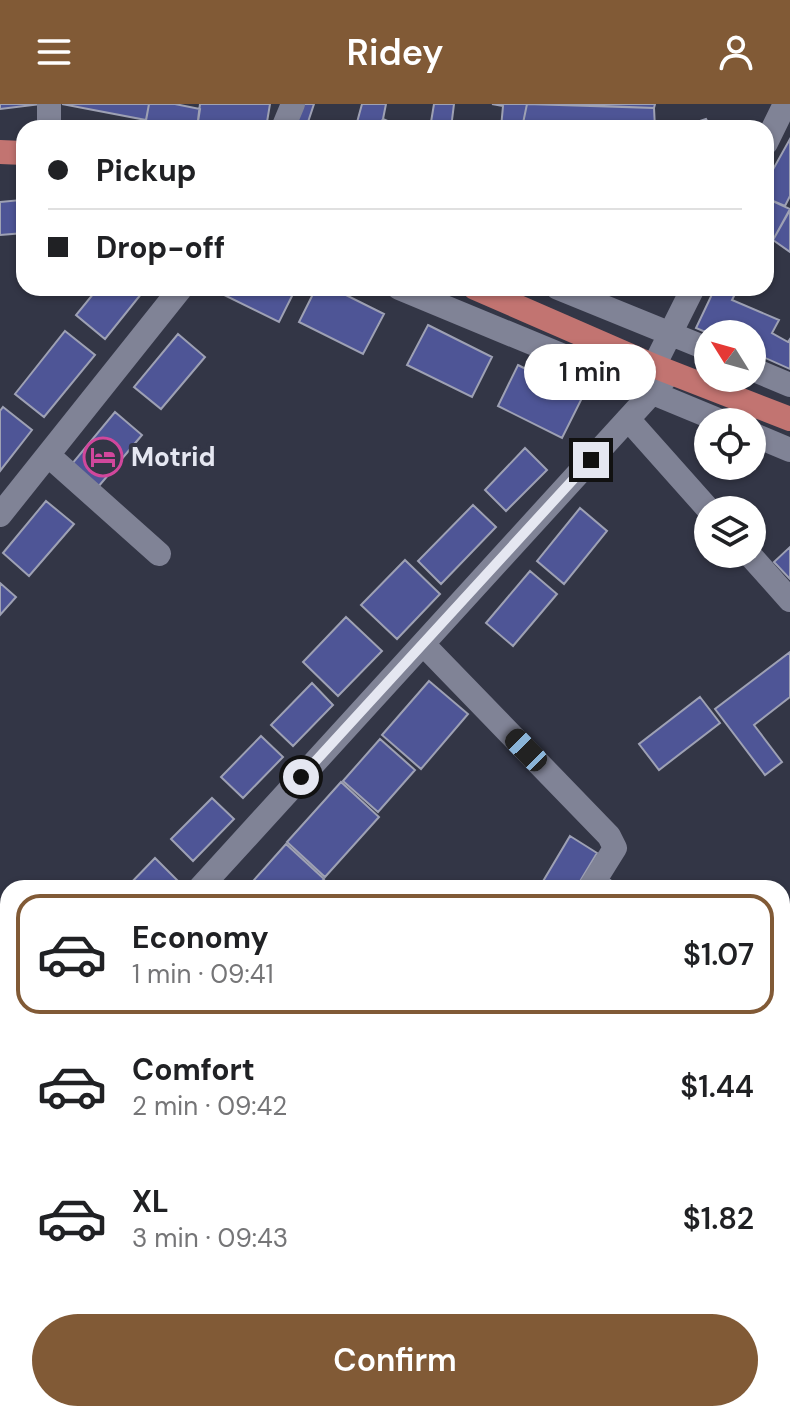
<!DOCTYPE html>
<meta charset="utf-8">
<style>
body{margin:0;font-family:"DM Sans",sans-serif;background:#f6f6f6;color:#202124;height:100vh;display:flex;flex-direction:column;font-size:30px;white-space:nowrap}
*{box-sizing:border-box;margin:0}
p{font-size:26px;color:#757577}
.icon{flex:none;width:44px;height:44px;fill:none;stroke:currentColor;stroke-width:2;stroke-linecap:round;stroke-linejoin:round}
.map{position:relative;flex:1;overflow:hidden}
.side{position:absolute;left:0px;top:776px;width:790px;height:542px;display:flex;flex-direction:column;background:#fff;border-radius:24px 24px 0 0;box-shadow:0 2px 6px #0004}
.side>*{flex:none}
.guide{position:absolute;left:16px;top:16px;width:758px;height:176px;border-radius:24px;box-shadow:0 2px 6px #0004;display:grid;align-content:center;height:176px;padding:0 32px;background:#fff}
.needle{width:52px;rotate:307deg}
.tools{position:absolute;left:694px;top:216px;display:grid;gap:16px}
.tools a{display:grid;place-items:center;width:72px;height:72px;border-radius:50%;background:#fff;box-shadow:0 2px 6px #0004;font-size:40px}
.end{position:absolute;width:36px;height:36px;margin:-18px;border:10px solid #e5e7f1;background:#111;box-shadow:0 0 0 4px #111}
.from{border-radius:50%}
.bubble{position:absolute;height:56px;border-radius:28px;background:#fff;box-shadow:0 2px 6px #0004;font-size:26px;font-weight:600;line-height:56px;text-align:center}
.car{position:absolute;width:24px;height:48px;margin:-24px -12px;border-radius:10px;box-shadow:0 0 6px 2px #0007;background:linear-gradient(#222 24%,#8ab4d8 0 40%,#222 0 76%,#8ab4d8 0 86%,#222 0)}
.guide b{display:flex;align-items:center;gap:28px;height:76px;font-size:30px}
.guide b+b{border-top:2px solid #e0e0e0}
.guide i{width:20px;height:20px;background:#202124}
ul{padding:14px 0 0;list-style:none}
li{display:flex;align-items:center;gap:24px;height:120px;margin:0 16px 12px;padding:0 16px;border:4px solid transparent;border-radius:24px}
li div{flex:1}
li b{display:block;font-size:30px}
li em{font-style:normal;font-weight:600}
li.current{border-color:#815a36}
li>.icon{width:72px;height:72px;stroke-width:1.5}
.action{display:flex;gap:16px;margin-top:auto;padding:16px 32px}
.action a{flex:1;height:92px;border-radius:48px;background:#815a36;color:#fff;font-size:32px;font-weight:600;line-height:92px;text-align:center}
header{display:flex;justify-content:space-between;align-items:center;height:104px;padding:0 32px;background:#815a36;color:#fff;font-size:36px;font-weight:600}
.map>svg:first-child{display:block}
.building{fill:#4e5596;stroke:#9ea1b4;stroke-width:2}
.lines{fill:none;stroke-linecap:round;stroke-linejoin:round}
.minor{stroke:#808396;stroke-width:24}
.major{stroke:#c27471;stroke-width:24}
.route{stroke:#e5e7f1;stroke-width:10}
.labels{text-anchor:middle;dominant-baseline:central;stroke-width:8;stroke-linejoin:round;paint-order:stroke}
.poi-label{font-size:26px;font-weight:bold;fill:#e5e7f1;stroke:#333646;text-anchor:start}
</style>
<header><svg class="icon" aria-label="menu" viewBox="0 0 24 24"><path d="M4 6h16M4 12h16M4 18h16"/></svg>Ridey<svg class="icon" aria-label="person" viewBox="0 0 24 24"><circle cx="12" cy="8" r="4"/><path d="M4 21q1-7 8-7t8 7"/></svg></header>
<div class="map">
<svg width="790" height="1317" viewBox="0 0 790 1317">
<rect width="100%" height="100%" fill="#333646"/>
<path class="building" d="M0 0H41L0 5Z
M62 0H149L146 16Z
M149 0H175L200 5 197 24 145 22Z
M200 0H270L266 24H197Z
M299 0H314L306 24H291Z
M362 0H386L383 15 377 24 356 22Z
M434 0H454L451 24H430Z
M492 0H527L522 24H501L503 2Z
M527 0 654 4 655 24H522Z
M554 0H655L654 4Z
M383 15 401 23V24H377Z
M706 15 711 24H679Z
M790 35V92L785 102 766 94V78Z
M766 94 790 105 773 136 766 130Z
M21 96 24 129 0 131V98Z
M790 106V148L773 136Z
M98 184H146L105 235 76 211Z
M215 184H296L279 218 214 186Z
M316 184H332L384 210 363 250 299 218Z
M715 184H738L732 196 779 216 772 229 788 238 790 235V265L752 248V230H710L696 224Z
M428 221 492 253 472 293 407 261Z
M65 227 95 251 44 313 15 290Z
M178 230 205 253 161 305 134 283Z
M518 261 582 294 562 334 498 302Z
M3 303 32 326 0 367V307Z
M115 308 142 331 98 383 71 361Z
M525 344 547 366 506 407 485 386Z
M46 397 74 420 29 472 3 449Z
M473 401 496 423 441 480 418 457Z
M580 404 607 427 564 480 537 457Z
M790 443V475L774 458Z
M405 456 440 490 397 535 361 501Z
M530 467 557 490 513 542 486 519Z
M0 479 16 493 0 511Z
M346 513 382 547 338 592 303 558Z
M790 548V593L754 621 782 658 765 671 715 605Z
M429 577 468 610 421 665 382 631Z
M312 579 333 601 293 642 271 621Z
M700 593 720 619 659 666 639 640Z
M261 632 283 653 243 694 221 673Z
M380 635 415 666 378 708 343 677Z
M341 678 379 713 325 773 287 738Z
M212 694 234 715 193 757 171 735Z
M570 732 597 749 576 784H539Z
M286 740 324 775 316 784H247Z
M155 754 177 776 169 784H126Z
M610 776 623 784H605Z
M2 895 8 901V956L0 965Z
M790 975V1047L782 1043V989Z
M8 1047V1071L0 1063V1056Z
M0 1074 8 1082V1121L0 1129Z
M249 1310H265L270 1317H239Z
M325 1310H357L362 1317H317Z
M554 1310H586L591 1317H546Z
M641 1310H673L663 1317H645Z
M686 1310H702L706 1317H676Z"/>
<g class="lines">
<path class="minor" d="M49 0V24
M283 24 293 0
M766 39 785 0
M399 184 723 318
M558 184 708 245
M654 262 693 184
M752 265 790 281
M628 315 709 406
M752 330 790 346
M48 351 159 450
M0 411 181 184
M749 450 790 496
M423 540 609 732 615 744 590 784
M200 784 670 269
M782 931 790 918
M0 1004 8 995
M315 1310 320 1317
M634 1310 638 1317"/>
<path class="major" d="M0 48 24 49
M475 184 654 262 790 315"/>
</g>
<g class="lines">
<path class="route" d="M301 673 591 356"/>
</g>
<defs>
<symbol id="hotel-ring" viewBox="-11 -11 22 22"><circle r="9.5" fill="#333646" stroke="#d1479c" stroke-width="1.5"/><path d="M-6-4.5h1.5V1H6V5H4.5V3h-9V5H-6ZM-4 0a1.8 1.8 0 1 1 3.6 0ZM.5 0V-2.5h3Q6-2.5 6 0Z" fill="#d1479c"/></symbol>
</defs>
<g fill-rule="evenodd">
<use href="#hotel-ring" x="81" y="331" width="44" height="44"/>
</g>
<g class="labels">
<g class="poi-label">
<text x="131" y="353">Motrid</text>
</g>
</g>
</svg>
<div class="tools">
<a><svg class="needle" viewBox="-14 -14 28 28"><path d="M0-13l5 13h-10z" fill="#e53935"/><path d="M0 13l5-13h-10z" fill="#757577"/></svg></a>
<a><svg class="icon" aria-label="locate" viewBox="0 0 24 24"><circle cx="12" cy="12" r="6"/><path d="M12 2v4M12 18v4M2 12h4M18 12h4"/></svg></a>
<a><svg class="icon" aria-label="layers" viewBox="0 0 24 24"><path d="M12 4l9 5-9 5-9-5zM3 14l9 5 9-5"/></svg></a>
</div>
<i class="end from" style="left:301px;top:673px"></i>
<i class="end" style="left:591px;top:356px"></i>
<div class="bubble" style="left:524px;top:240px;width:132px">1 min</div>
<i class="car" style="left:526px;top:646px;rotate:316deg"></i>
<div class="guide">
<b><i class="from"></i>Pickup</b>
<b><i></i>Drop-off</b>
</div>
<section class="side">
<ul>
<li class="current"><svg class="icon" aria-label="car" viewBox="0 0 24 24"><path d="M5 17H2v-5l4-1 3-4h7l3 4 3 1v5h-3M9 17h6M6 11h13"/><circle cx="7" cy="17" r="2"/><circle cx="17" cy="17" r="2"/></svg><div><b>Economy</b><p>1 min · 09:41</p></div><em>$1.07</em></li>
<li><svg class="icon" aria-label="car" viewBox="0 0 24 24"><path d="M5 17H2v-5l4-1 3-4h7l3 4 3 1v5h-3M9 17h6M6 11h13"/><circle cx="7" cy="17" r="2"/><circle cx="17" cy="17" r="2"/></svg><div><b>Comfort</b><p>2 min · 09:42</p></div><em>$1.44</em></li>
<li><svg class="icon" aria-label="car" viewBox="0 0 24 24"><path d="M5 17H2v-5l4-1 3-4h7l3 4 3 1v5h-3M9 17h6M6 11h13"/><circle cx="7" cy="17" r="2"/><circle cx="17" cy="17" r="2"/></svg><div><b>XL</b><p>3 min · 09:43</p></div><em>$1.82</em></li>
</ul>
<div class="action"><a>Confirm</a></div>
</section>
</div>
